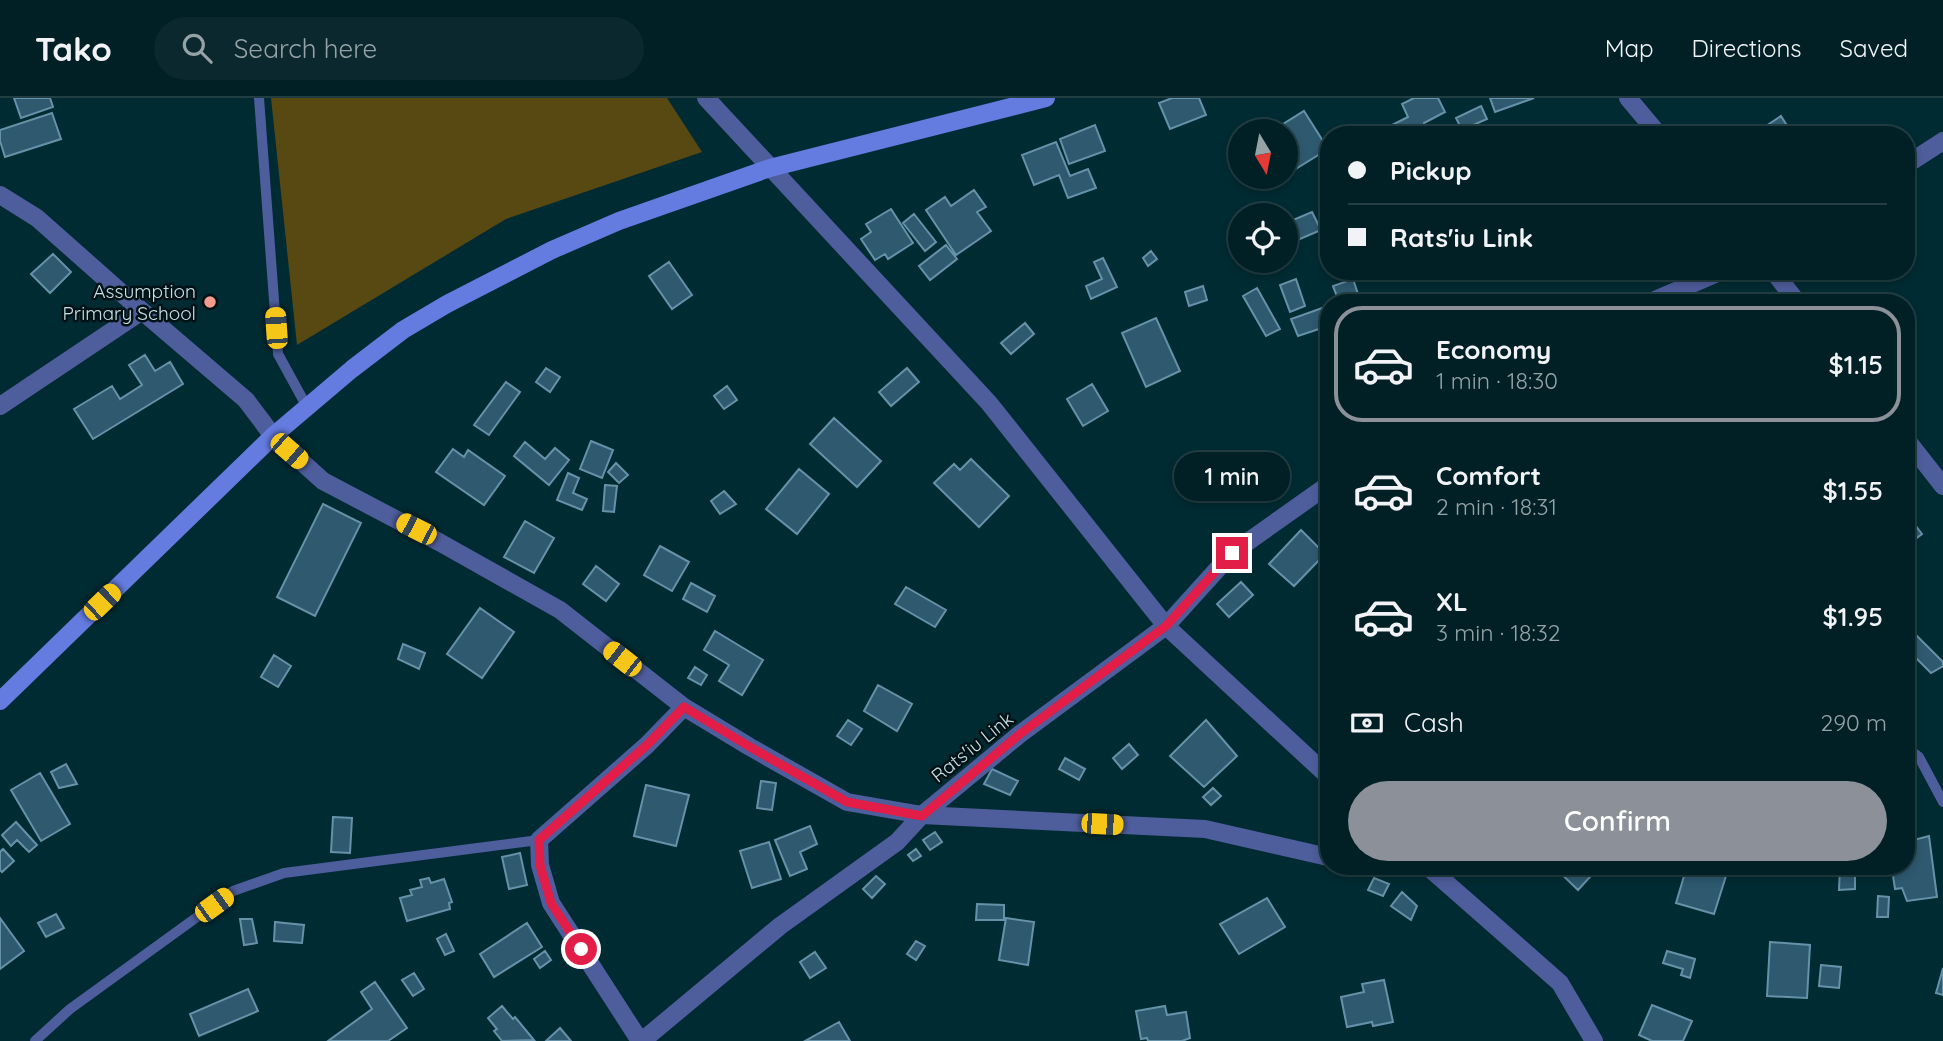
<!DOCTYPE html>
<meta charset="utf-8">
<style>
body{margin:0;font-family:Quicksand,sans-serif;background:#0a282e;color:#f1f3f6;height:100vh;display:flex;flex-direction:column;font-size:26px;white-space:nowrap}
*{box-sizing:border-box;margin:0}
p{font-size:23px;color:#95a3a7}
.icon{flex:none;width:38px;height:38px;fill:none;stroke:currentColor;stroke-width:2;stroke-linecap:round;stroke-linejoin:round}
.map{position:relative;flex:1;overflow:hidden}
.side{position:absolute;left:1320px;top:196px;width:595px;height:581px;display:flex;flex-direction:column;background:#002026;border-radius:28px;box-shadow:0 4px 10px #0003,0 0 0 2px #223e43}
.side>*{flex:none}
.top-card{position:absolute;left:1320px;top:28px;width:595px;height:154px;border-radius:28px;box-shadow:0 4px 10px #0003,0 0 0 2px #223e43;display:grid;align-content:center;height:154px;padding:0 28px;background:#002026}
.needle{width:46px;rotate:170deg}
.fabs{position:absolute;left:1228px;top:21px;display:grid;gap:14px}
.fabs a{display:grid;place-items:center;width:70px;height:70px;border-radius:50%;background:#002026;box-shadow:0 4px 10px #0003,0 0 0 2px #223e43;font-size:35px}
.end{position:absolute;width:32px;height:32px;margin:-16px;border:9px solid #e11d48;background:#fff;box-shadow:0 0 0 4px #fff}
.from{border-radius:50%}
.bubble{position:absolute;height:49px;border-radius:24px;background:#002026;box-shadow:0 4px 10px #0003,0 0 0 2px #223e43;font-size:23px;font-weight:600;line-height:49px;text-align:center}
.car{position:absolute;width:21px;height:42px;margin:-21px -10px;border-radius:9px;box-shadow:0 0 5px 2px #0007;background:linear-gradient(#f5c518 24%,#345 0 40%,#f5c518 0 76%,#345 0 86%,#f5c518 0)}
.top-card b{display:flex;align-items:center;gap:24px;height:66px;font-size:26px}
.top-card b+b{border-top:2px solid #223e43}
.top-card i{width:18px;height:18px;background:#f1f3f6}
ul{padding:12px 0 0;list-style:none}
li{display:flex;align-items:center;gap:21px;height:116px;margin:0 14px 10px;padding:0 14px;border:4px solid transparent;border-radius:28px}
li div{flex:1}
li b{display:block;font-size:26px}
li em{font-style:normal;font-weight:600}
li.current{border-color:#8c9099}
li>.icon{width:63px;height:63px;stroke-width:1.5}
.pay{display:flex;align-items:center;gap:18px;height:77px;padding:0 28px;font-size:26px}
.pay p{margin-inline-start:auto}
.primary-button{display:flex;gap:14px;margin-top:auto;padding:14px 28px}
.primary-button a{flex:1;height:80px;border-radius:42px;background:#8c9099;color:#fff;font-size:28px;font-weight:600;line-height:80px;text-align:center}
header{display:flex;align-items:center;gap:42px;box-sizing:border-box;height:98px;padding:0 35px;background:#002026;border-bottom:2px solid #223e43}
header strong{font-size:33px}
nav{display:flex;gap:38px;margin-inline-start:auto;font-size:24px}
.search{width:490px;height:63px;background:#0a282e;display:flex;align-items:center;gap:18px;box-sizing:border-box;padding:0 24px;border-radius:38px;color:#95a3a7;font-size:26px}
.map>svg:first-child{display:block}
.green{fill:#584812}
.building{fill:#2e596f;stroke:#6592a9;stroke-width:2}
.lines{fill:none;stroke-linecap:round;stroke-linejoin:round}
.service{stroke:#4e5d9b;stroke-width:10}
.minor{stroke:#4e5d9b;stroke-width:18}
.secondary{stroke:#647bdf;stroke-width:18}
.route{stroke:#e11d48;stroke-width:9}
.poi-dot{fill:#f49d8c;stroke:#001115;stroke-width:2.5}
.labels{text-anchor:middle;dominant-baseline:central;stroke-width:5;stroke-linejoin:round;paint-order:stroke}
.poi-label{font-size:19px;fill:#c7e2e7;stroke:#001115;text-anchor:end}
.street-label{font-size:19px;fill:#c7e2e7;stroke:#001115}
</style>
<header>
<strong>Tako</strong>
<div class="search"><svg class="icon" aria-label="search" viewBox="0 0 24 24"><circle cx="10" cy="10" r="6"/><path d="M15 15l6 6"/></svg>Search here</div>
<nav><a>Map</a><a>Directions</a><a>Saved</a></nav>
</header>
<div class="map">
<svg width="1943" height="943" viewBox="0 0 1943 943">
<rect width="100%" height="100%" fill="#002b32"/>
<path class="green" d="M271 0H667L702 54 506 121 297 247Z"/>
<path class="building" d="M14 0H50L53 9 21 20Z
M1172 0H1199L1206 17 1170 31 1159 5Z
M1414 0H1438L1445 14 1424 25 1430 37H1386L1384 31 1408 19 1402 6Z
M1490 0H1534L1495 14Z
M1481 8 1487 21 1462 32 1456 20Z
M1304 13 1328 51 1286 77V33H1272Z
M52 15 61 41 5 59 0 43V32Z
M1781 18 1793 37H1755L1754 36Z
M1095 27 1105 53 1069 66 1060 41Z
M1056 44 1070 78 1088 71 1096 90 1068 100 1059 77 1034 87 1022 57Z
M974 92 986 109 977 114 991 133 956 157 926 112 945 99 951 108Z
M891 111 913 145 888 161 885 156 875 162 861 141 871 134 866 126Z
M1312 114 1321 132 1286 147V125Z
M914 116 936 144 925 153 903 125Z
M946 147 957 161 930 182 919 168Z
M1151 153 1157 161 1148 168 1143 160Z
M53 156 71 174 50 195 31 176Z
M1103 160 1117 189 1091 201 1086 188 1102 181 1094 164Z
M669 164 692 197 672 211 649 178Z
M1296 181 1305 208 1290 214 1280 187Z
M1353 181 1361 205H1337L1339 204 1333 188Z
M1203 188 1207 202 1189 208 1185 194Z
M1257 190 1280 231 1266 238 1243 198Z
M1328 208V228L1298 238 1291 221Z
M1156 220 1180 273 1146 289 1122 235Z
M1025 225 1034 236 1011 256 1001 245Z
M145 257 155 273 170 264 183 286 93 341 74 311 112 288 120 301 142 287 129 267Z
M546 270 560 279 550 294 536 284Z
M907 270 919 284 891 308 879 294Z
M506 284 520 294 489 337 474 327Z
M1092 286 1108 313 1083 328 1067 301Z
M727 288 737 302 724 311 714 298Z
M834 320 881 363 857 389 810 346Z
M591 343 613 352 602 380 580 371Z
M525 344 545 361 555 350 569 362 549 387 514 358Z
M453 351 464 359 468 352 505 378 484 407 436 374Z
M971 361 1009 398 979 429 934 385 954 366 960 372Z
M616 365 628 377 619 385 608 374Z
M799 371 829 396 797 436 766 411Z
M568 375 579 380 573 395 587 401 582 412 557 402Z
M605 387 617 388 614 414 603 413Z
M724 393 736 406 720 416 711 403Z
M323 406 361 425 315 518 277 499Z
M1906 415 1922 436 1910 445 1915 452 1906 459Z
M525 423 554 440 534 475 504 459Z
M1301 432 1325 456 1294 488 1269 466Z
M660 448 689 464 672 493 644 477Z
M596 468 619 486 606 503 583 486Z
M1241 484 1253 497 1229 519 1217 506Z
M691 485 715 498 707 514 683 501Z
M906 489 946 512 935 529 895 506Z
M480 510 514 534 482 580 447 556Z
M715 533 763 562 742 597 719 583 729 567 704 552Z
M1916 537 1943 564V568L1931 575 1906 550V547Z
M403 546 425 555 419 571 398 561Z
M274 557 291 568 278 589 261 579Z
M695 569 707 577 701 587 688 580Z
M878 587 912 606 897 633 864 613Z
M848 622 862 631 851 647 837 638Z
M1206 622 1237 658 1204 689 1170 658Z
M1129 646 1138 657 1122 671 1113 660Z
M1065 660 1085 671 1079 682 1059 671Z
M66 666 77 686 59 690 51 674Z
M992 671 1018 683 1010 697 984 686Z
M40 675 70 726 41 743 11 692Z
M761 683 776 685 772 712 757 710Z
M646 687 689 697 676 748 634 738Z
M1213 690 1221 698 1211 707 1203 699Z
M333 719 352 720 350 755 331 754Z
M16 724 37 747 29 754 17 742 11 748 2 737Z
M810 728 817 746 800 754 807 771 790 778 775 742Z
M935 734 942 744 930 752 923 742Z
M1929 738 1937 799 1907 803 1902 790 1895 791 1892 771 1898 768H1906V744Z
M769 744 781 781 752 790 740 753Z
M3 751 14 763 2 774 0 772V754Z
M916 751 921 758 913 763 908 757Z
M520 755 527 787 509 791 502 759Z
M1553 768H1600L1578 792Z
M1687 768H1695L1726 778 1714 816 1676 805Z
M1717 768H1730L1727 776 1715 773Z
M1840 768H1855V791L1839 792Z
M876 778 885 786 872 800 863 791Z
M429 780 431 785 444 781 452 804 449 805 450 811 407 823 400 800 412 797 410 792 422 789 420 782Z
M1374 780 1389 786 1383 798 1368 792Z
M1402 794 1417 808 1411 822 1391 808Z
M1878 798 1889 799 1888 819H1877Z
M1267 800 1285 829 1239 856 1220 826Z
M977 806 1004 807V822H976Z
M56 816 64 830 46 839 38 825Z
M0 820 24 853 0 871Z
M1006 820 1034 824 1028 867 999 862Z
M240 821H252L257 845 244 847Z
M275 824 304 827 302 845 274 843Z
M527 825 542 849 494 879 480 856Z
M446 836 454 853 445 857 437 841Z
M916 843 925 848 916 862 907 856Z
M1770 844 1810 847 1807 900 1767 898Z
M545 853 551 862 540 870 534 861Z
M1667 853 1695 861 1690 880 1681 877 1683 871 1663 865Z
M815 854 826 870 810 880 800 864Z
M1821 867 1841 869 1839 890 1819 888Z
M1943 870V897L1936 895Z
M414 875 424 891 413 898 402 882Z
M1384 882 1393 924 1373 928 1372 924 1347 929 1341 899 1364 894 1362 886Z
M375 884 407 930 388 943H328L372 911 361 894Z
M248 891 258 913 199 938 190 916Z
M1652 907 1692 923 1683 943H1652L1639 937Z
M502 908 513 921 515 919 534 942 502 943 494 933 497 931 488 920Z
M1165 908 1167 917 1186 914 1190 940 1182 943H1148L1147 940 1141 941 1136 913Z
M839 924 850 943H805Z
M560 930 571 943H546Z"/>
<g class="lines">
<path class="service" d="M259 0 278 256 307 309
M1906 649 1919 659 1943 704
M35 943 70 911 233 793 284 775 539 742"/>
<path class="minor" d="M706 0 989 305 1166 528 1328 678
M1628 0 1659 37
M1906 67 1943 43
M0 97 37 120 142 213 246 302 273 338 323 383 439 444 560 512 684 609 750 649 847 704 922 717 1205 731 1328 759
M1773 173 1798 205
M1648 205 1722 173
M0 308 142 213
M1906 341 1943 388
M1427 768 1560 885 1594 943
M640 943 551 805 540 767 539 742 647 647 684 609
M642 943 780 828 897 744 922 717 1020 636 1166 528 1232 455 1328 387"/>
<path class="secondary" d="M0 603 273 338 352 271 403 232 447 206 552 152 619 123 770 70 1046 0"/>
</g>
<g class="lines">
<path class="route" d="M581 851 551 805 540 767 539 742 647 647 684 609 750 649 847 704 922 718 1020 636 1166 528 1232 455"/>
</g>
<circle class="poi-dot" cx="210" cy="204" r="7"/>
<g class="labels">
<g class="poi-label">
<text x="196" y="193">Assumption<tspan x="196" dy="22">Primary School</tspan></text>
</g>
<g class="street-label">
<text transform="translate(972 649) rotate(-39)">Rats'iu Link</text>
</g>
</g>
</svg>
<div class="fabs">
<a><svg class="needle" viewBox="-14 -14 28 28"><path d="M0-13l5 13h-10z" fill="#e53935"/><path d="M0 13l5-13h-10z" fill="#95a3a7"/></svg></a>
<a><svg class="icon" aria-label="locate" viewBox="0 0 24 24"><circle cx="12" cy="12" r="6"/><path d="M12 2v4M12 18v4M2 12h4M18 12h4"/></svg></a>
</div>
<i class="end from" style="left:581px;top:851px"></i>
<i class="end" style="left:1232px;top:455px"></i>
<div class="bubble" style="left:1174px;top:354px;width:116px">1 min</div>
<i class="car" style="left:276px;top:230px;rotate:356deg"></i>
<i class="car" style="left:289px;top:353px;rotate:131deg"></i>
<i class="car" style="left:416px;top:431px;rotate:297deg"></i>
<i class="car" style="left:102px;top:504px;rotate:46deg"></i>
<i class="car" style="left:622px;top:561px;rotate:308deg"></i>
<i class="car" style="left:1102px;top:726px;rotate:93deg"></i>
<i class="car" style="left:214px;top:807px;rotate:54deg"></i>
<div class="top-card">
<b><i class="from"></i>Pickup</b>
<b><i></i>Rats'iu Link</b>
</div>
<section class="side">
<ul>
<li class="current"><svg class="icon" aria-label="car" viewBox="0 0 24 24"><path d="M5 17H2v-5l4-1 3-4h7l3 4 3 1v5h-3M9 17h6M6 11h13"/><circle cx="7" cy="17" r="2"/><circle cx="17" cy="17" r="2"/></svg><div><b>Economy</b><p>1 min · 18:30</p></div><em>$1.15</em></li>
<li><svg class="icon" aria-label="car" viewBox="0 0 24 24"><path d="M5 17H2v-5l4-1 3-4h7l3 4 3 1v5h-3M9 17h6M6 11h13"/><circle cx="7" cy="17" r="2"/><circle cx="17" cy="17" r="2"/></svg><div><b>Comfort</b><p>2 min · 18:31</p></div><em>$1.55</em></li>
<li><svg class="icon" aria-label="car" viewBox="0 0 24 24"><path d="M5 17H2v-5l4-1 3-4h7l3 4 3 1v5h-3M9 17h6M6 11h13"/><circle cx="7" cy="17" r="2"/><circle cx="17" cy="17" r="2"/></svg><div><b>XL</b><p>3 min · 18:32</p></div><em>$1.95</em></li>
</ul>
<div class="pay"><svg class="icon" aria-label="cash" viewBox="0 0 24 24"><path d="M3 7h18v10H3z"/><circle cx="12" cy="12" r="2"/></svg>Cash<p>290 m</p></div>
<div class="primary-button"><a>Confirm</a></div>
</section>
</div>
